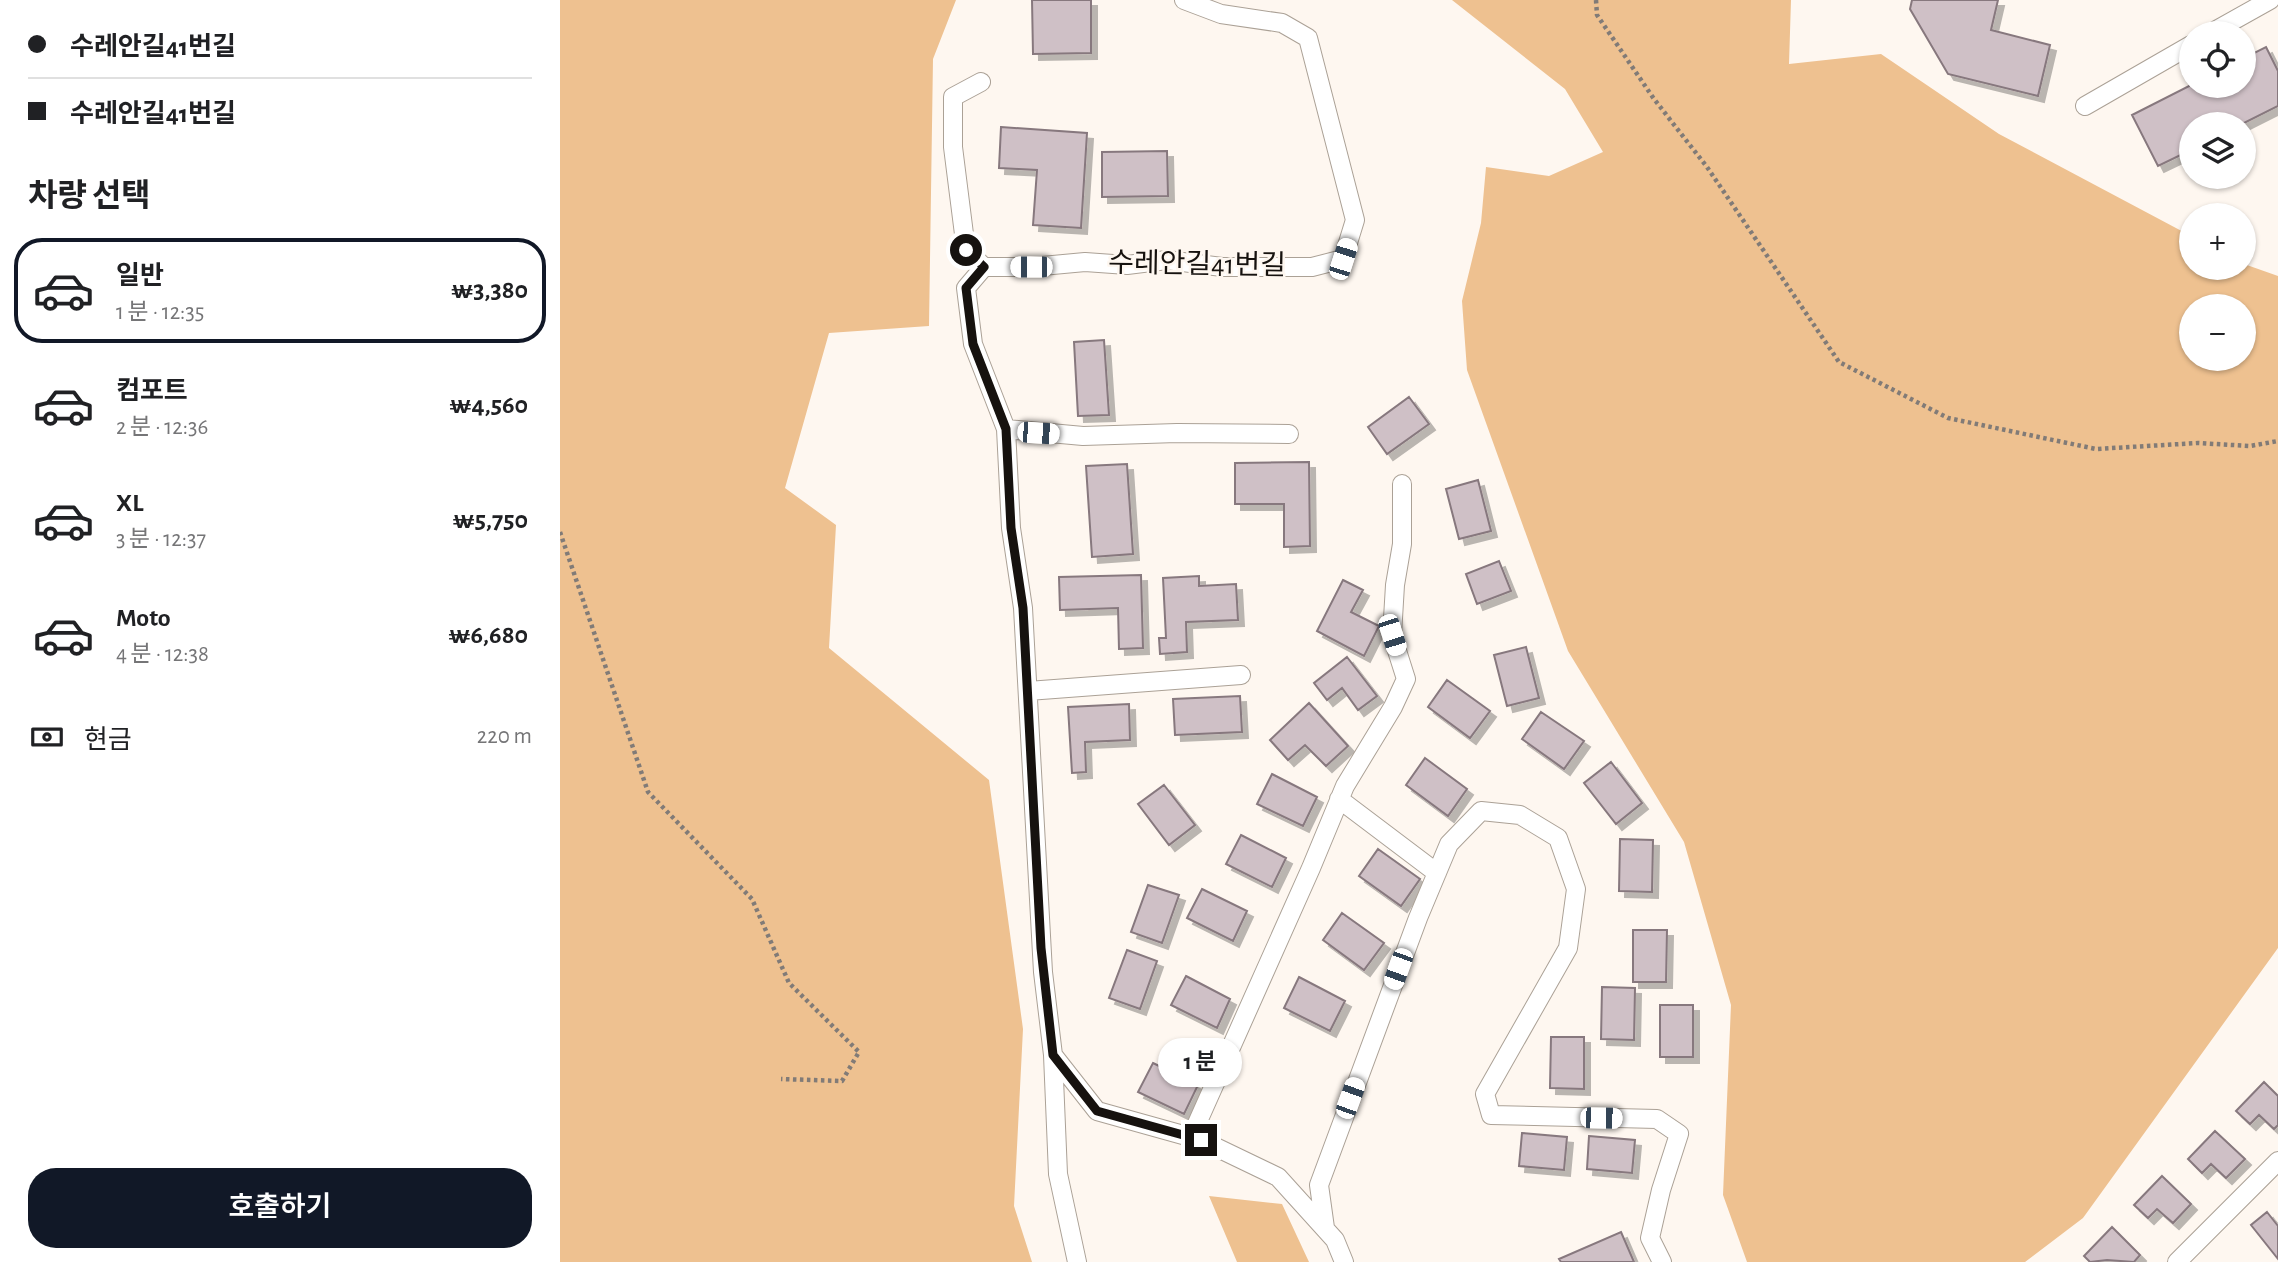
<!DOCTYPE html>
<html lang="ko">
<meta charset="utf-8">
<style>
body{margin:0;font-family:"Alegreya Sans","Noto Sans KR",sans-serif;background:#f2f2f2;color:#202124;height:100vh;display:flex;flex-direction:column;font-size:26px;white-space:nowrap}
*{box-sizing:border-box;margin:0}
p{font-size:23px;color:#757577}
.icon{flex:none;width:38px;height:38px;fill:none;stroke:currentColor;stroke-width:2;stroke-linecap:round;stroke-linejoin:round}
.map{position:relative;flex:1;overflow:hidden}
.sheet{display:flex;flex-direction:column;background:#fff;width:560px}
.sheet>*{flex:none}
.guide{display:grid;align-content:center;height:154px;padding:0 28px;background:#fff}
.tools{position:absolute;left:1619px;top:21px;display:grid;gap:14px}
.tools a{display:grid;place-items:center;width:77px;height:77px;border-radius:50%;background:#fff;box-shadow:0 2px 5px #0004;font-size:35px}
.end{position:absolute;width:32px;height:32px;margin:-16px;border:9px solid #16120f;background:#fff;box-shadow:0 0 0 4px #fff}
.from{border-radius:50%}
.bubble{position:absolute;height:49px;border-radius:24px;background:#fff;box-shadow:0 2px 5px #0004;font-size:23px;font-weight:600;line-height:49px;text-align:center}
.car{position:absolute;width:21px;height:42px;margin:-21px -10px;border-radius:9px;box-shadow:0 0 5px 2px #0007;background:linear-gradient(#fff 24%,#345 0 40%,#fff 0 76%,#345 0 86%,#fff 0)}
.guide b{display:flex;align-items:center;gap:24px;height:66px;font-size:26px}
.guide b+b{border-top:2px solid #e0e0e0}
.guide i{width:18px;height:18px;background:#202124}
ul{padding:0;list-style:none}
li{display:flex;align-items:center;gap:21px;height:105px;margin:0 14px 10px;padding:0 14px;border:4px solid transparent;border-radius:28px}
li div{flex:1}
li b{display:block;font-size:26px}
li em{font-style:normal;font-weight:600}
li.active{border-color:#111827}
li>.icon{width:63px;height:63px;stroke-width:1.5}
h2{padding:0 28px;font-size:32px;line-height:84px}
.pay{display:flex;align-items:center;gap:18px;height:77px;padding:0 28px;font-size:26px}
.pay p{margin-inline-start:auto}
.cta{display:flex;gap:14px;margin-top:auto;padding:14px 28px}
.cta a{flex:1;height:80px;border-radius:28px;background:#111827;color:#fff;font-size:28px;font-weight:600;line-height:80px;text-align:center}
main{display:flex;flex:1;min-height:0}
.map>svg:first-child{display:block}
.green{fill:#eec190;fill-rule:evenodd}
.building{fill:#cfc0c6;stroke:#87787e;stroke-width:2;filter:url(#shadow)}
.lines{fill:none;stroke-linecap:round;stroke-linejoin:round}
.lane-casing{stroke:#aba196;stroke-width:20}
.path{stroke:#817b77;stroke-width:4.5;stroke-dasharray:3.5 3.5;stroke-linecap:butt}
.lane{stroke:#fff;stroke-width:18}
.route{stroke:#16120f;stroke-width:9}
.labels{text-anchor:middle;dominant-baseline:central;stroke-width:5;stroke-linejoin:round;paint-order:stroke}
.street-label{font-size:28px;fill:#16120f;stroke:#fef7f0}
</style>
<main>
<section class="sheet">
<div class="guide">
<b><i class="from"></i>수레안길41번길</b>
<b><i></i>수레안길41번길</b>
</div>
<h2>차량 선택</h2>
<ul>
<li class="active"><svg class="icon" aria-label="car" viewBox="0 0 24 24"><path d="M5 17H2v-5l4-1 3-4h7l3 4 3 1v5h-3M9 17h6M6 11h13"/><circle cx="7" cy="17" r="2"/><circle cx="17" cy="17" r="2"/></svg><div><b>일반</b><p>1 분 · 12:35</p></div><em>₩3,380</em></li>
<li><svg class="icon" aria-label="car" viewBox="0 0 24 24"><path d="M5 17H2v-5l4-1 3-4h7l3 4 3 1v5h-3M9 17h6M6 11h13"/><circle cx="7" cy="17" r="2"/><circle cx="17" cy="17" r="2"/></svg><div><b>컴포트</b><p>2 분 · 12:36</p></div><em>₩4,560</em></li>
<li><svg class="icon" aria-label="car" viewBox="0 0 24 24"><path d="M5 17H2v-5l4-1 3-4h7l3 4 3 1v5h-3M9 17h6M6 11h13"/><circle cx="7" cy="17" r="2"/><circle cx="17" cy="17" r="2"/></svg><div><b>XL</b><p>3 분 · 12:37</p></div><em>₩5,750</em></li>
<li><svg class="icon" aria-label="car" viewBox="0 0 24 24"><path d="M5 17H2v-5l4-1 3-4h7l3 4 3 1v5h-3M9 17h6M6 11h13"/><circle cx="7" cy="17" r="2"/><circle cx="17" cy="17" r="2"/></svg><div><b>Moto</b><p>4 분 · 12:38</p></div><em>₩6,680</em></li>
</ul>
<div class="pay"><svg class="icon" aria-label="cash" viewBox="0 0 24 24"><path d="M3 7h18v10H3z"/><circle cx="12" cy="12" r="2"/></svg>현금<p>220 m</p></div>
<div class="cta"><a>호출하기</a></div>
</section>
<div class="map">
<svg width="1718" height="1262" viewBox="0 0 1718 1262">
<defs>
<filter id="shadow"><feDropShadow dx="6" dy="6" stdDeviation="0" flood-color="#0004"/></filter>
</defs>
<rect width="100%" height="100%" fill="#fef7f0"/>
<path class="green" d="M0 0H396L373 59 369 326 269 333 225 488 276 525 269 648 429 780 463 1029 454 1206 472 1262H0Z
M892 0H1231L1229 64 1321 54 1439 134 1631 236V268H1684V264L1718 276V948L1523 1218 1465 1262H1187L1163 1195 1171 1005 1124 842 1008 651 907 370 902 301 921 223 926 167 989 176 1043 152 1005 89ZM1631 306H1684V359H1631Z
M649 1196 722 1204 749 1262H677Z"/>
<path class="building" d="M472 0H531V53L473 54Z
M1352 0H1438L1431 30 1490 45 1478 96 1388 74 1350 9Z
M1706 47 1718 71V106L1682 124H1631V150L1598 166 1572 115 1631 85 1684 86V58Z
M441 127 527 133 521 228 473 225 477 170 439 168Z
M607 151 608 196 542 197V152Z
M544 340 549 415 518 416 514 342Z
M849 397 869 424 827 454 808 427Z
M749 462 750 546 724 547V504H675V463Z
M567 464 573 554 532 557 526 466Z
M918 480 931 531 899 539 886 489Z
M939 561 951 591 917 604 906 574Z
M581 575 583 648 559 649 558 608 500 610 499 577Z
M639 576V586L676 584 678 620 626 622 627 652 600 654 599 638H606L603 578Z
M783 580 803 590 791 612 819 626 804 656 757 631Z
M966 647 979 698 947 706 934 655Z
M787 657 817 696 798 710 782 688 767 700 754 683Z
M887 680 930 711 910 738 868 707Z
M680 696 682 732 615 735 613 699Z
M749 703 788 746 766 766 745 745 728 760 710 740Z
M569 704 570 740 525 742 526 772 512 773 508 707Z
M981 712 1024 741 1004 769 962 739Z
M865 758 907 789 888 816 846 785Z
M1051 762 1082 803 1056 824 1024 783Z
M712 774 757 797 743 826 697 804Z
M604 785 635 825 609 845 578 804Z
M681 835 726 858 712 887 666 864Z
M1060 839 1093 840 1092 892 1059 891Z
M818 849 860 879 841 906 799 876Z
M588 885 619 895 602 943 571 932Z
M642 889 687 911 673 941 627 918Z
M782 913 824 943 804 970 763 940Z
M1073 930H1107L1106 982H1073Z
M567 950 597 961 580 1009 549 998Z
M626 976 670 999 657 1028 611 1005Z
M739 977 785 1001 770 1031 724 1008Z
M1042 987 1075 988 1074 1040 1041 1039Z
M1100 1005H1133V1057H1100Z
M991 1037H1024V1089L990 1088Z
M593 1063 638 1085 624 1114 578 1092Z
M1704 1082 1718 1096V1125L1714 1129 1699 1115 1690 1124 1676 1111Z
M1655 1131 1685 1159 1666 1178 1651 1164 1642 1173 1628 1159Z
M962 1133 1007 1137 1004 1170 959 1166Z
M1029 1136 1075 1140 1072 1173 1027 1169Z
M1602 1176 1631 1204 1613 1223 1597 1209 1588 1218 1574 1205Z
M1707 1212 1718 1226V1259L1691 1225Z
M1552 1227 1580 1255 1574 1262 1547 1260 1530 1262 1524 1256Z
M1061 1232 1074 1262H1001L999 1259Z"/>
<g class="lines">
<defs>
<path id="lane" d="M1651 33 1710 0
M421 82 393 97V147L406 250 424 267 406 288 413 344 446 429 451 528 463 608 483 972 493 1055 537 1111 641 1140 718 1177 775 1240 784 1262
M1525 106 1631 45
M424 267H471L525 262 567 265 607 260 662 267H752L783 259 795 220 748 38 722 23 661 14 624 0
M446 429 523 436 617 433 729 434
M468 691 681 675
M779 799 877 873
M493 1055 498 1174 517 1262
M631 1137 751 868 785 786 833 707 846 679 832 635 835 585 842 544V484
M765 1228 759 1185 858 918 889 844 921 811 960 815 998 838 1016 889 1008 948 925 1094 931 1115 1097 1119 1119 1134 1101 1190 1090 1238 1102 1262
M1617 1262 1718 1161"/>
</defs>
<use href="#lane" class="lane-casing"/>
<path class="path" d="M1036 0 1037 15 1094 99 1147 167 1279 362 1388 418 1536 449 1638 443 1690 446 1718 441
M0 532 88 792 192 899 229 983 299 1052 282 1081 221 1079"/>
<use href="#lane" class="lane"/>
</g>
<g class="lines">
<path class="route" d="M406 250 424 267 406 288 413 344 446 429 451 528 463 608 481 948 493 1055 537 1111 641 1140"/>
</g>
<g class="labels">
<g class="street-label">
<text transform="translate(637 265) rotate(1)">수레안길41번길</text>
</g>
</g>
</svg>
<div class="tools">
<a><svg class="icon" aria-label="locate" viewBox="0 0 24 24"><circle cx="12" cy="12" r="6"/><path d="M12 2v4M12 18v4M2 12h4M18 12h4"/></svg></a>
<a><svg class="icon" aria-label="layers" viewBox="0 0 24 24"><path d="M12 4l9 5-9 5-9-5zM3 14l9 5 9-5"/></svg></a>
<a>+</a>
<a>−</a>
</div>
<i class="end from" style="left:406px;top:250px"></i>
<i class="end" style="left:641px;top:1140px"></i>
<div class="bubble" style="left:598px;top:1038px;width:84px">1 분</div>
<i class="car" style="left:783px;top:259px;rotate:18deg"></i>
<i class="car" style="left:471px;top:267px;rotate:270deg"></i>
<i class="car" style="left:478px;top:433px;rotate:94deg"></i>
<i class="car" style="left:832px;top:635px;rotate:162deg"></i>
<i class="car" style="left:838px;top:969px;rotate:200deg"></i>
<i class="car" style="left:790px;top:1098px;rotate:20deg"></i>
<i class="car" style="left:1041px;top:1118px;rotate:91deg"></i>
</div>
</main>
